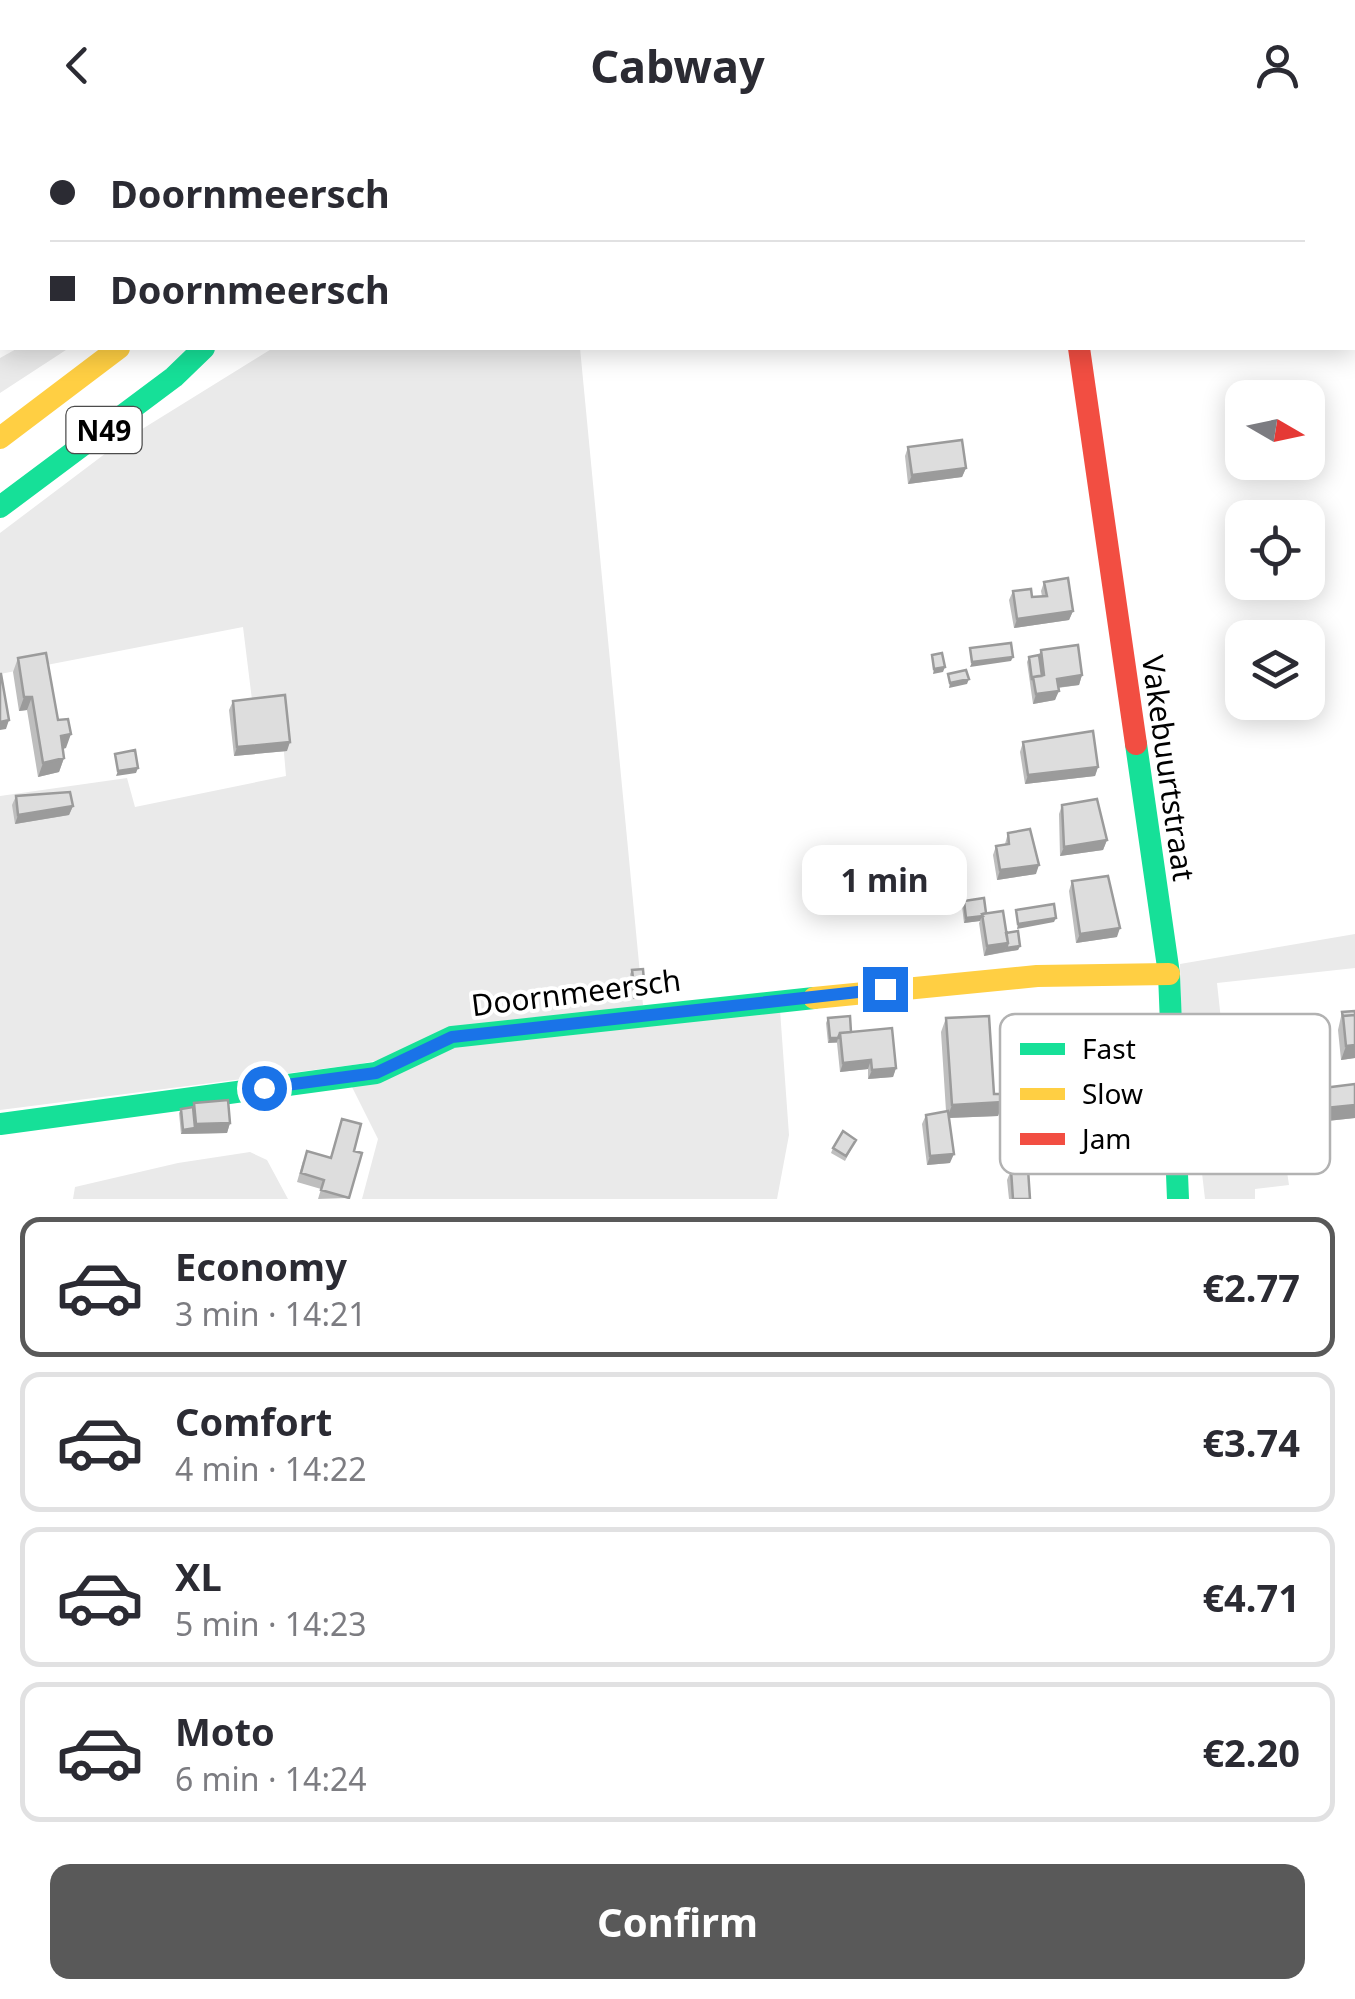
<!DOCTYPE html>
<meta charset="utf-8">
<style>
body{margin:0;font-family:"Noto Sans",sans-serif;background:#f2f2f3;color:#2b2b33;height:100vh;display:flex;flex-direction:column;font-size:38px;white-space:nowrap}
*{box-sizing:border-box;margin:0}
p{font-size:32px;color:#7c7c81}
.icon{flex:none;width:55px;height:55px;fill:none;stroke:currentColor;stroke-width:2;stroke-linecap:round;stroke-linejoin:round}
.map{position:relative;height:1069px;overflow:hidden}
.sheet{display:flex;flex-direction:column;background:#fff;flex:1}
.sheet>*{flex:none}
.guide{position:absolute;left:0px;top:0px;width:1355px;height:220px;box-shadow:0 5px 25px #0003;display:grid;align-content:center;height:220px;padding:0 50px;background:#fff}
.needle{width:65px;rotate:99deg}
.fabs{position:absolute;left:1225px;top:250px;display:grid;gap:20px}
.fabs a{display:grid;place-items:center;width:100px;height:100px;border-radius:20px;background:#fff;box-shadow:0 5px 25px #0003;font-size:50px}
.end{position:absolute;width:45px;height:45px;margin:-22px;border:12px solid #1a73e8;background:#fff;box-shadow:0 0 0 5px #fff}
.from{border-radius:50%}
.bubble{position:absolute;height:70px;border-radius:20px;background:#fff;box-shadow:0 5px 25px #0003;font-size:32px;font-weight:700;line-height:70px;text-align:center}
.guide b{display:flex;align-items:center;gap:35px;height:95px;font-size:38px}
.guide b+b{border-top:2px solid #e1e1e2}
.guide i{width:25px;height:25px;background:#2b2b33}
ul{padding:18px 0 0;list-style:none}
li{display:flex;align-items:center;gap:30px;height:140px;margin:0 20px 15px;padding:0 30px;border:5px solid #e1e1e2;border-radius:20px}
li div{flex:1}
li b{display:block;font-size:38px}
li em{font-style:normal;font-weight:700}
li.active{border-color:#595959}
li>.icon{width:90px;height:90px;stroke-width:1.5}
.action{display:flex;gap:20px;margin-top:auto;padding:20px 50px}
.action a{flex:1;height:115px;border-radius:20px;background:#595959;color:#fff;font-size:40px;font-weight:700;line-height:115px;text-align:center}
header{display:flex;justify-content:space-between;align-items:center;height:130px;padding:0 50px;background:#fff;font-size:45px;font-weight:700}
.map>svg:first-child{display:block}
.green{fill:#eaeaea}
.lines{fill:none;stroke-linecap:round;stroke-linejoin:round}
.street{stroke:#bebebe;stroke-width:20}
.fast{stroke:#16e098;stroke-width:22}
.slow{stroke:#ffcf43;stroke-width:22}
.jam{stroke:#f24e42;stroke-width:22}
.wall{fill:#bebebe}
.shaded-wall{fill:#9b9b9b}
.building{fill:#ddd;stroke:#9b9b9b;stroke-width:2.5}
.route{stroke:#1a73e8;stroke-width:12}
.labels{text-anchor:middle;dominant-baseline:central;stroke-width:8;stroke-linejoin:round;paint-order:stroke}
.shield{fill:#fff;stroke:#4c4c4c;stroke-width:2.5}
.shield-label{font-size:28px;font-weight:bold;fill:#000}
.street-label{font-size:30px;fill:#000;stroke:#fff}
.key{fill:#fff;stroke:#b2b2b2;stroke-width:2.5}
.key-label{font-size:28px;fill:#000}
</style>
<header><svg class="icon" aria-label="back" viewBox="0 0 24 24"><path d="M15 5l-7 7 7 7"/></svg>Cabway<svg class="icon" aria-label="person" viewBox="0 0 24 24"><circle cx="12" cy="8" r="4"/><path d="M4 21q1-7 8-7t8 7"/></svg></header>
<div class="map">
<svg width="1355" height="1069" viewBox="0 0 1355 1069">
<rect width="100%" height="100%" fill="#fff"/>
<path class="green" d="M18 218H69L0 263V228Z
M273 218H580L643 875 360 934 0 980V666L127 648 135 677 286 646 279 565 252 570 243 497 0 544V403L118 314Z
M1355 804V838L1217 853 1227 945 1183 950 1180 834Z
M780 880 789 1005 777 1069H362L378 1009 352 957 456 916Z
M250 1022 267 1030 288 1069H73L75 1057 178 1033Z
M1286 1035 1289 1055 1255 1059V1069H1205L1202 1043Z"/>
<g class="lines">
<path class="street" d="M1048 0 1049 2"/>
<path class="fast" d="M521 2 526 0
M0 377 174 247 204 218
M1136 614 1169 844 1178 1069
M0 994 376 943 452 907 814 868"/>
<path class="slow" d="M490 2 495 0
M0 308 119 218
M814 868 1037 846 1169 844"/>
<path class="jam" d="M1079 218 1136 614"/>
</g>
<path class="wall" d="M908 317 966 338 962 347 908 354 905 326Z
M1044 452 1073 481 1069 490 1014 498 1009 470 1013 461 1032 467 1042 466 1041 461Z
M1041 520 1082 545 1079 555 1058 558 1055 570 1033 574 1027 532 1029 527 1039 525Z
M18 528 58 590 66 618 63 619 64 628 59 642 38 647 27 580 19 581 13 542Z
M233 571 287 621 234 626 229 580Z
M1023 612 1098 637 1095 646 1025 654 1020 622Z
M16 666 73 676 69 685 15 694 12 675Z
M1062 675 1107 710 1103 720 1060 726 1059 684Z
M1008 703 1036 744 997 750 993 725 996 716 1005 714Z
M1072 751 1117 807 1076 813 1069 761Z
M964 771 986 783 1020 816 1018 820 984 826 979 793 980 791 964 793 962 776Z
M632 840 645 863 644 868 633 869 630 844Z
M1342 882 1355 928 1341 930 1338 900Z
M828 888 851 902 896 938 893 947 868 949V939L840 942 837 913H828L826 893Z
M946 888 994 964 1003 972 998 986 949 988 950 1033 927 1035 922 994 926 985 946 981 941 902Z
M1281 950 1315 959 1355 954V988L1280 996 1276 964Z
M194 973 230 993 227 1003 181 1004 179 983 181 979 193 977Z
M342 989 354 1021 349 1068 318 1069 321 1059 297 1052 303 1031 330 1028Z
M856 1010 845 1031 831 1023 833 1018Z
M1011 1040 1030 1069H1009L1007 1050Z"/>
<path class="shaded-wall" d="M966 338 962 347 908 354 912 345Z
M1073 481 1069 490 1014 498 1017 489Z
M1013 527 1011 531 970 537 972 532Z
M945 537 943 542 933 544 934 539Z
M1082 545 1079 555 1054 558 1057 549Z
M969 549 967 554 949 558 950 553Z
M1059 561 1055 570 1033 574 1036 564Z
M24 567H32L27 580 19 581Z
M9 590 6 599 0 600V592Z
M71 604 66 618 56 620 61 606Z
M290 612 287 621 234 626 237 617Z
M64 628 59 642 38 647 43 633Z
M1098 637 1095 646 1025 654 1028 645Z
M138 638 136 643 116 646 118 641Z
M73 676 69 685 15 694 18 685Z
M1107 710 1103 720 1060 726 1064 717Z
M1039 735 1036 744 997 750 1000 740Z
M982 786 980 791 964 793 966 788Z
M1056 788 1054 792 1017 799 1018 794Z
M1120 798 1117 807 1076 813 1080 804Z
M1008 813 1004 822 984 826 987 816Z
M1020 816 1018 820 1004 822 1006 818Z
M645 863 644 868 633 869 635 864Z
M830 908H838L837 912 828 913Z
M1355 915V928L1341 930 1346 916Z
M871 930 868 939 840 942 843 933Z
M896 938 893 947 868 949 872 940Z
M1003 972 998 986 947 988 952 975Z
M1355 975V988L1280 996 1285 982Z
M230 993 227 1003 181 1004 183 1000 195 998 196 994Z
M954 1024 950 1033 927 1035 930 1026Z"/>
<path class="building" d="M1187 0H1355V35L1352 36V2H1188Z
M962 310 966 338 912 345 908 317Z
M1068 448 1073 481 1017 489 1013 461 1031 459 1032 467 1047 466 1044 452Z
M1011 513 1013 527 972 532 970 518Z
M1078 515 1082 545 1057 549 1059 561 1036 564 1033 547 1044 545 1041 520Z
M46 523 58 590 68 589 71 604 61 606 64 628 43 633 32 567H24L18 528Z
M942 523 945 537 934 539 932 525Z
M1039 525 1042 546 1033 547 1032 550 1029 527Z
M966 540 969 549 950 553 948 544Z
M0 544H1L9 590 0 592Z
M285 565 290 612 237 617 233 571Z
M1093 601 1098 637 1028 645 1023 612Z
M135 620 138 638 118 641 115 624Z
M70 662 73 676 18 685 16 666Z
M1097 669 1107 710 1064 717 1062 675Z
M1030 699 1039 735 1000 740 996 716 1009 714 1008 703Z
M1108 746 1120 798 1080 804 1072 751Z
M984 768 986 783 982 784 983 786 966 788 964 771Z
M1054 774 1056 788 1018 794 1016 780Z
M1003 781 1008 813 987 816 982 784Z
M1018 801 1020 816 1006 818 1008 813 1006 803Z
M643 839 645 863 635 864 632 840Z
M1355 881V885L1343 886V888L1342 882Z
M1355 885V915L1346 916 1343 886Z
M850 886 851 902 840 903 838 908H830L828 888Z
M989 886 994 964H1002L1003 972 952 975 946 888Z
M892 898 896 938 872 940 871 930 843 933 840 903Z
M1314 946 1315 959 1355 954V975L1285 982 1281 950Z
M228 970 230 993 196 994 194 973Z
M193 977 195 998 183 1000 181 979Z
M948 981 954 1024 930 1026 926 985Z
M342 989 361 994 354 1021 362 1023 349 1068 321 1060 324 1050 301 1043 307 1021 331 1028Z
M843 1001 856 1010 846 1026 833 1018Z
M1028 1039 1030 1069H1013L1011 1040Z"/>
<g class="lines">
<path class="route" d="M264 958 376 943 452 907 885 859"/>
</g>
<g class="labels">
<rect class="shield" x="66.5" y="277" width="75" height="46" rx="8"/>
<g class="shield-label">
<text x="104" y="300">N49</text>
</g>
<g class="street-label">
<text transform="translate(1169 638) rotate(82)">Vakebuurtstraat</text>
<text transform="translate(576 862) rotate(-7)">Doornmeersch</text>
</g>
</g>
<rect x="1000" y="884" width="330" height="160" rx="15" class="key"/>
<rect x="1020" y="913" width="45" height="12" fill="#16e098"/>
<rect x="1020" y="958" width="45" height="12" fill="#ffcf43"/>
<rect x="1020" y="1003" width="45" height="12" fill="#f24e42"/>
<g class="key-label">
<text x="1082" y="929">Fast</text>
<text x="1082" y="974">Slow</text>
<text x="1082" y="1019">Jam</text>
</g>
</svg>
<div class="fabs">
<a><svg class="needle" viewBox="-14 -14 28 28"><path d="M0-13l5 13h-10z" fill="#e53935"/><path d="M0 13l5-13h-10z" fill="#7c7c81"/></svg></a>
<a><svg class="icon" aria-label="locate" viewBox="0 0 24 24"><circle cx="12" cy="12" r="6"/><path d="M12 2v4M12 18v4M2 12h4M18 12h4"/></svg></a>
<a><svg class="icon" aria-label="layers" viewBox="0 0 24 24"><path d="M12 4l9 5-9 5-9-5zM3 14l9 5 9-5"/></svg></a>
</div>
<i class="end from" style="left:264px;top:958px"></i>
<i class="end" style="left:885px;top:859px"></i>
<div class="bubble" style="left:802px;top:715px;width:165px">1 min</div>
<div class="guide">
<b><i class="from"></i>Doornmeersch</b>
<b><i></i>Doornmeersch</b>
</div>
</div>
<section class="sheet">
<ul>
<li class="active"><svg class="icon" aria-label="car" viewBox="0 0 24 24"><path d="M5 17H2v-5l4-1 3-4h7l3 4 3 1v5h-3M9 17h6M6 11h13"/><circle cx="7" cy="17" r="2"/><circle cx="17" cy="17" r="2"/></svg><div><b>Economy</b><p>3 min · 14:21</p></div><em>€2.77</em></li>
<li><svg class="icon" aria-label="car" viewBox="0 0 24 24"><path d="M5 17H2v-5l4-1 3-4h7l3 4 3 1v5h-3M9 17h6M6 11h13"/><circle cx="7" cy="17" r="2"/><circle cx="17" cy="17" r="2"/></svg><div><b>Comfort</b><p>4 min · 14:22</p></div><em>€3.74</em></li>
<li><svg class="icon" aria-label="car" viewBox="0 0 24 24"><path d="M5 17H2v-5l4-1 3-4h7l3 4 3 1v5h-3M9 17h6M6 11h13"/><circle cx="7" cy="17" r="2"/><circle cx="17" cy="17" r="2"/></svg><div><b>XL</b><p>5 min · 14:23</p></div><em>€4.71</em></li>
<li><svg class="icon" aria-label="car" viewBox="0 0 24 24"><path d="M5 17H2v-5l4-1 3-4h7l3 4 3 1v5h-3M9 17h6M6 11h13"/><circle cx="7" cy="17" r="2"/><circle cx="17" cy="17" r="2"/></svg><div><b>Moto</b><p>6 min · 14:24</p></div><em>€2.20</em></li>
</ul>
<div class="action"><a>Confirm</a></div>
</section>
